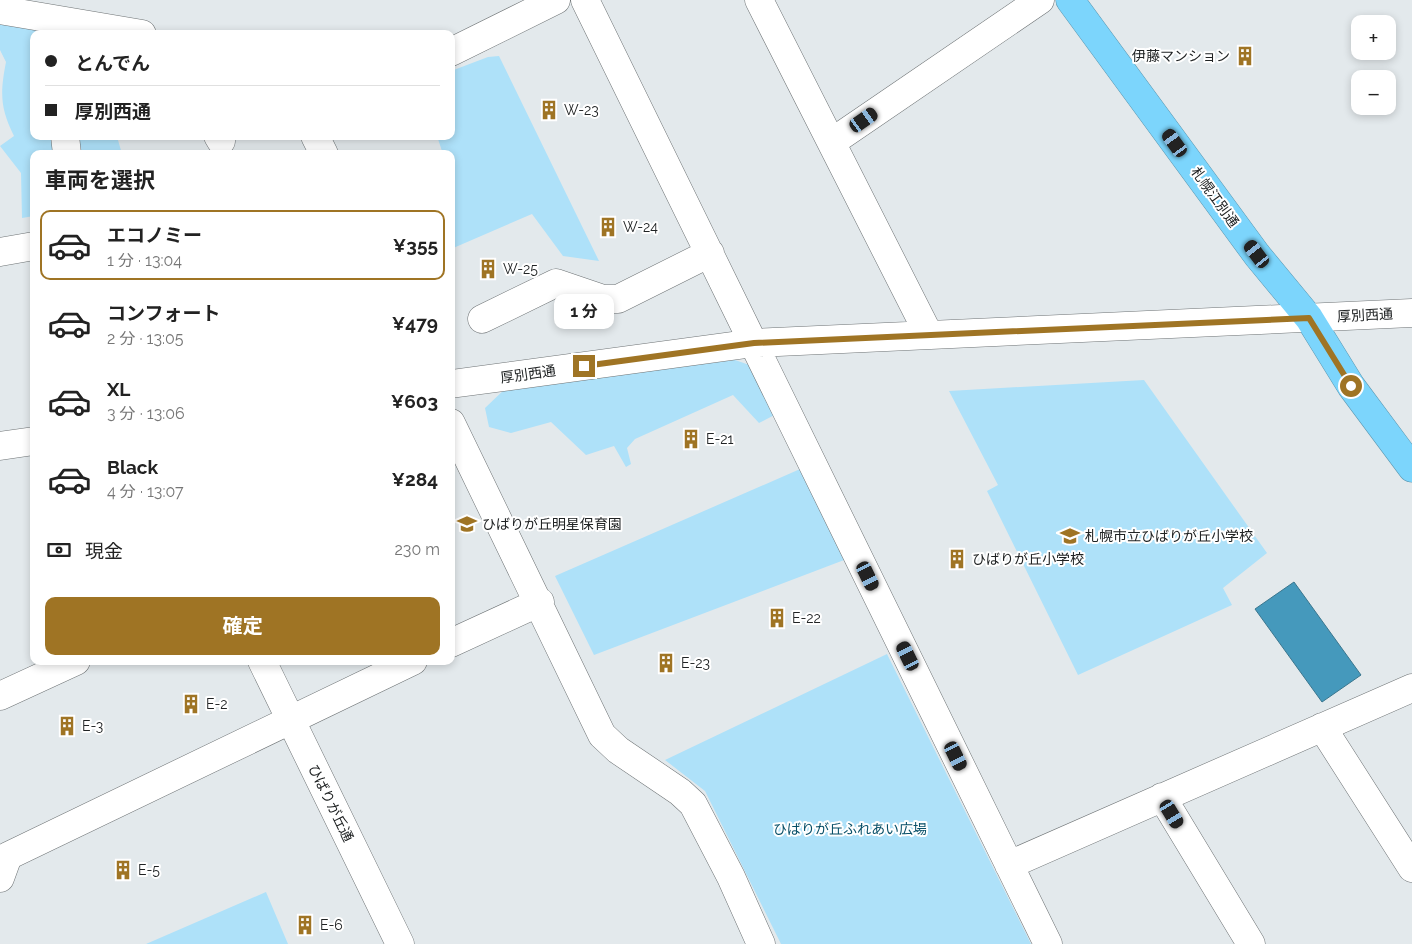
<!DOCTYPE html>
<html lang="ja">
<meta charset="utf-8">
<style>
body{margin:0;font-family:Raleway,"Noto Sans JP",sans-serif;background:#f6f6f6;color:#222;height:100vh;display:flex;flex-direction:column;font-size:19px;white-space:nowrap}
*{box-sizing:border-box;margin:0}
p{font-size:16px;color:#767676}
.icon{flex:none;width:28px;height:28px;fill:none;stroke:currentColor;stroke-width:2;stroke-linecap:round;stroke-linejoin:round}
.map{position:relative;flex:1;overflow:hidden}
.side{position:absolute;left:30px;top:150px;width:425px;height:515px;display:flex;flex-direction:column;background:#fff;border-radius:10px;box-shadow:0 2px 8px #0003}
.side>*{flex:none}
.top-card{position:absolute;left:30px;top:30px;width:425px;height:110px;border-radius:10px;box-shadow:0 2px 8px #0003;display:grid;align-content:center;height:110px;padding:0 15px;background:#fff}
.fabs{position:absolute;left:1351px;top:15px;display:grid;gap:10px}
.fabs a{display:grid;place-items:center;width:45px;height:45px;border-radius:10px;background:#fff;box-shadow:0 2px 8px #0003;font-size:25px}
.end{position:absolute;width:22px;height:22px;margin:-11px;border:6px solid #9f7424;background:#fff;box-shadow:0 0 0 2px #fff}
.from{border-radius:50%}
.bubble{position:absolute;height:35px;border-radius:10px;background:#fff;box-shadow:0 2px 8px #0003;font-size:16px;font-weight:700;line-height:35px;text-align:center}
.car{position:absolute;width:15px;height:30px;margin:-15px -8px;border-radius:6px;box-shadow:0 0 4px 1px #0007;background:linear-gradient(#222 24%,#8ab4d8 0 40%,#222 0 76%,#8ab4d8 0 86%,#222 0)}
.top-card b{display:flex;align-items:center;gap:18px;height:48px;font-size:19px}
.top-card b+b{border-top:1px solid #e0e0e0}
.top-card i{width:12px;height:12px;background:#222}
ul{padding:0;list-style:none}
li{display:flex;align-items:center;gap:15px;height:70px;margin:0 10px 8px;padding:0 5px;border:2px solid transparent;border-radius:10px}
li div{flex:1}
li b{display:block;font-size:19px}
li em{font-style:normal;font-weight:700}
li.selected{border-color:#9f7424}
li>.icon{width:45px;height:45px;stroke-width:1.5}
h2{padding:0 15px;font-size:22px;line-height:60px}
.pay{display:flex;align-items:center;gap:12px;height:55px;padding:0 15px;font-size:19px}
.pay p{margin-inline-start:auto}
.primary-button{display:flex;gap:10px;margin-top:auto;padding:10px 15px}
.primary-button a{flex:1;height:58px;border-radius:10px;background:#9f7424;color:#fff;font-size:20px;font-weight:700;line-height:58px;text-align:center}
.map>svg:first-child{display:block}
.green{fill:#aee1f9}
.water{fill:#4599bc;stroke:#3a768e}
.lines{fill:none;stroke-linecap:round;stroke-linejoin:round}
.minor-casing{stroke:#6e7375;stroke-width:29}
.highway-casing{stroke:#5c97b0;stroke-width:29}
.minor{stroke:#fff;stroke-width:28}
.highway{stroke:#7cd5fc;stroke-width:28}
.route{stroke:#9f7424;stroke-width:6}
.labels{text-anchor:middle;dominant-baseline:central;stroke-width:4;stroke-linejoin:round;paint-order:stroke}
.poi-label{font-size:14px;fill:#202324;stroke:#fff;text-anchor:start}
.street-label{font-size:14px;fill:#202324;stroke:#fff}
.park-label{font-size:14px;fill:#074f68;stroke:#fff}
</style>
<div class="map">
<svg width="1412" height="944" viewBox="0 0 1412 944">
<rect width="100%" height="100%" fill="#e3e9ec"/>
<path class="green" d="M0 14 61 34H34V136H65L66 154H34V216L22 218 21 173 0 146 14 136C0 108 0 93 6 62L0 50Z
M499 56 599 261 563 256 532 214 451 249V154H443L437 136H451V71L488 57Z
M78 136H120L118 140 122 154H79Z
M735 360 758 368 786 409 759 423 733 395 635 439 627 448 631 464 626 467 614 446 586 455 551 422 511 433 489 427 485 408 507 387Z
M1144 380 1267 553 1223 588 1232 605 1078 675 987 491 998 485 949 391Z
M807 466 852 557 594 655 555 576Z
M887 654 1031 944H781L705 791 665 760Z
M266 892 288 944H146Z"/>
<path class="water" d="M1294 582 1361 675 1322 702 1255 609Z"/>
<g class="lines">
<defs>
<path id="minor" d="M585 0 1048 944
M759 0 929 335
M0 10 142 34
M451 52 556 0
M65 136 67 154
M218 136 221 141
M315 136 324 154
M832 142 1040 0
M0 252 34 246
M482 319 556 283 603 299H618L710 253
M451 384 754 343 1412 313
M451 423 602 735 618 750 680 792 693 804 731 877 761 944
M0 446 34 441
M451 643 540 602
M262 661 400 944
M0 696 76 661
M1322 727 1412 868
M1162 797 1251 944
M1009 865 1412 688
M0 878 8 856 413 661"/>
<path id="highway" d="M1070 0 1257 255 1309 318 1351 386 1412 468"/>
</defs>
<use href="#minor" class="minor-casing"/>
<use href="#highway" class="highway-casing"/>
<use href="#minor" class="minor"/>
<use href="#highway" class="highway"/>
</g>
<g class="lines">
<path class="route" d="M584 366 754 343 1309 318 1351 386"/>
</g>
<defs>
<symbol id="building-bare" viewBox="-9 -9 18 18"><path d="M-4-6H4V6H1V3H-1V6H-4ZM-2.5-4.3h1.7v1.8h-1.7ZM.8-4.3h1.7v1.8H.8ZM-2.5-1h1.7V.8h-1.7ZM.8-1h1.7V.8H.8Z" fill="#9f7424" stroke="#fff" stroke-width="2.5" paint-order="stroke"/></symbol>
<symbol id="school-bare" viewBox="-9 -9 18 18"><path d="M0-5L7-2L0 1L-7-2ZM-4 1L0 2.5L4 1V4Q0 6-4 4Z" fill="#9f7424" stroke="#fff" stroke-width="2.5" paint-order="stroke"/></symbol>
</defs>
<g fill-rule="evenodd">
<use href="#building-bare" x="1231" y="42" width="28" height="28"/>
<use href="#building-bare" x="535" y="96" width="28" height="28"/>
<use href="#building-bare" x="594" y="213" width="28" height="28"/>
<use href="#building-bare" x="474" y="255" width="28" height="28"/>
<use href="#building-bare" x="677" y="425" width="28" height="28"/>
<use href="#school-bare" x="453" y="510" width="28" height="28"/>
<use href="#school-bare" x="1056" y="522" width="28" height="28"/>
<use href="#building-bare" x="943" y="545" width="28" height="28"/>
<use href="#building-bare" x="763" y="604" width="28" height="28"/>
<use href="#building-bare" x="652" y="649" width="28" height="28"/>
<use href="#building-bare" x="177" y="690" width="28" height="28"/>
<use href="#building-bare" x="53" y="712" width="28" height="28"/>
<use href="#building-bare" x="109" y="856" width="28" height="28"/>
<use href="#building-bare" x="291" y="911" width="28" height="28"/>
</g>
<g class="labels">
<g class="poi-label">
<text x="1230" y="56" text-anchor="end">伊藤マンション</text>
<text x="564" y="110">W-23</text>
<text x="623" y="227">W-24</text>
<text x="503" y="269">W-25</text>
<text x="706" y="439">E-21</text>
<text x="482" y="524">ひばりが丘明星保育園</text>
<text x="1085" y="536">札幌市立ひばりが丘小学校</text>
<text x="972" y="559">ひばりが丘小学校</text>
<text x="792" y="618">E-22</text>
<text x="681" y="663">E-23</text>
<text x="206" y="704">E-2</text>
<text x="82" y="726">E-3</text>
<text x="138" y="870">E-5</text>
<text x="320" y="925">E-6</text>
</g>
<g class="street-label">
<text transform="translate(1215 197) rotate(54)">札幌江別通</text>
<text transform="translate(1365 315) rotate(-3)">厚別西通</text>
<text transform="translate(528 374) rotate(-8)">厚別西通</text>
<text transform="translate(331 803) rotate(64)">ひばりが丘通</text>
</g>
<g class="park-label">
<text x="850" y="829">ひばりが丘ふれあい広場</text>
</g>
</g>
</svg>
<div class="fabs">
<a>+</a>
<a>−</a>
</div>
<i class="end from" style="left:1351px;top:386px"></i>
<i class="end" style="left:584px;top:366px"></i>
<div class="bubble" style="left:554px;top:294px;width:60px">1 分</div>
<i class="car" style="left:864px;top:120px;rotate:55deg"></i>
<i class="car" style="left:1175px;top:143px;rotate:324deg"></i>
<i class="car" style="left:1257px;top:254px;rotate:323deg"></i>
<i class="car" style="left:868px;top:576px;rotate:154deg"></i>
<i class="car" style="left:908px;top:656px;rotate:334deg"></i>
<i class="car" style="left:956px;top:756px;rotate:154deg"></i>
<i class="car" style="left:1172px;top:814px;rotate:149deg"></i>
<div class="top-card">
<b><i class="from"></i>とんでん</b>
<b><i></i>厚別西通</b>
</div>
<section class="side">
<h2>車両を選択</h2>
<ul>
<li class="selected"><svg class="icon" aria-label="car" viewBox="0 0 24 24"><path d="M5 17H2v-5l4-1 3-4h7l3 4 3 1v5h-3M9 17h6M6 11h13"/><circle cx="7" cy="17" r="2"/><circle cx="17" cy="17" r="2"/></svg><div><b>エコノミー</b><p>1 分 · 13:04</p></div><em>¥355</em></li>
<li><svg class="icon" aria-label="car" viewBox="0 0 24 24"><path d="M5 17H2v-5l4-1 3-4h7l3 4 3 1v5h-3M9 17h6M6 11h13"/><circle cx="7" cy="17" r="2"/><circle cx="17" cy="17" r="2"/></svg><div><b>コンフォート</b><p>2 分 · 13:05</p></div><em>¥479</em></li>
<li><svg class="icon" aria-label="car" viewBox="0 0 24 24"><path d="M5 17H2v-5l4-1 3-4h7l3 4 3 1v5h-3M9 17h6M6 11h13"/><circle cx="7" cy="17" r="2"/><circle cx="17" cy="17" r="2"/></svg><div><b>XL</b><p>3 分 · 13:06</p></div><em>¥603</em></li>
<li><svg class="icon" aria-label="car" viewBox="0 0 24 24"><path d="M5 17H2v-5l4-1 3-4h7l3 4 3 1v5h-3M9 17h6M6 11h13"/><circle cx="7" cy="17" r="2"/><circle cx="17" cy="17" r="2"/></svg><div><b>Black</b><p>4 分 · 13:07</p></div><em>¥284</em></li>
</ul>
<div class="pay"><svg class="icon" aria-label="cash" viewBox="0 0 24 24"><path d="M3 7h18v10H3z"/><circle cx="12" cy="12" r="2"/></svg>現金<p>230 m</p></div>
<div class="primary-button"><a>確定</a></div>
</section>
</div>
